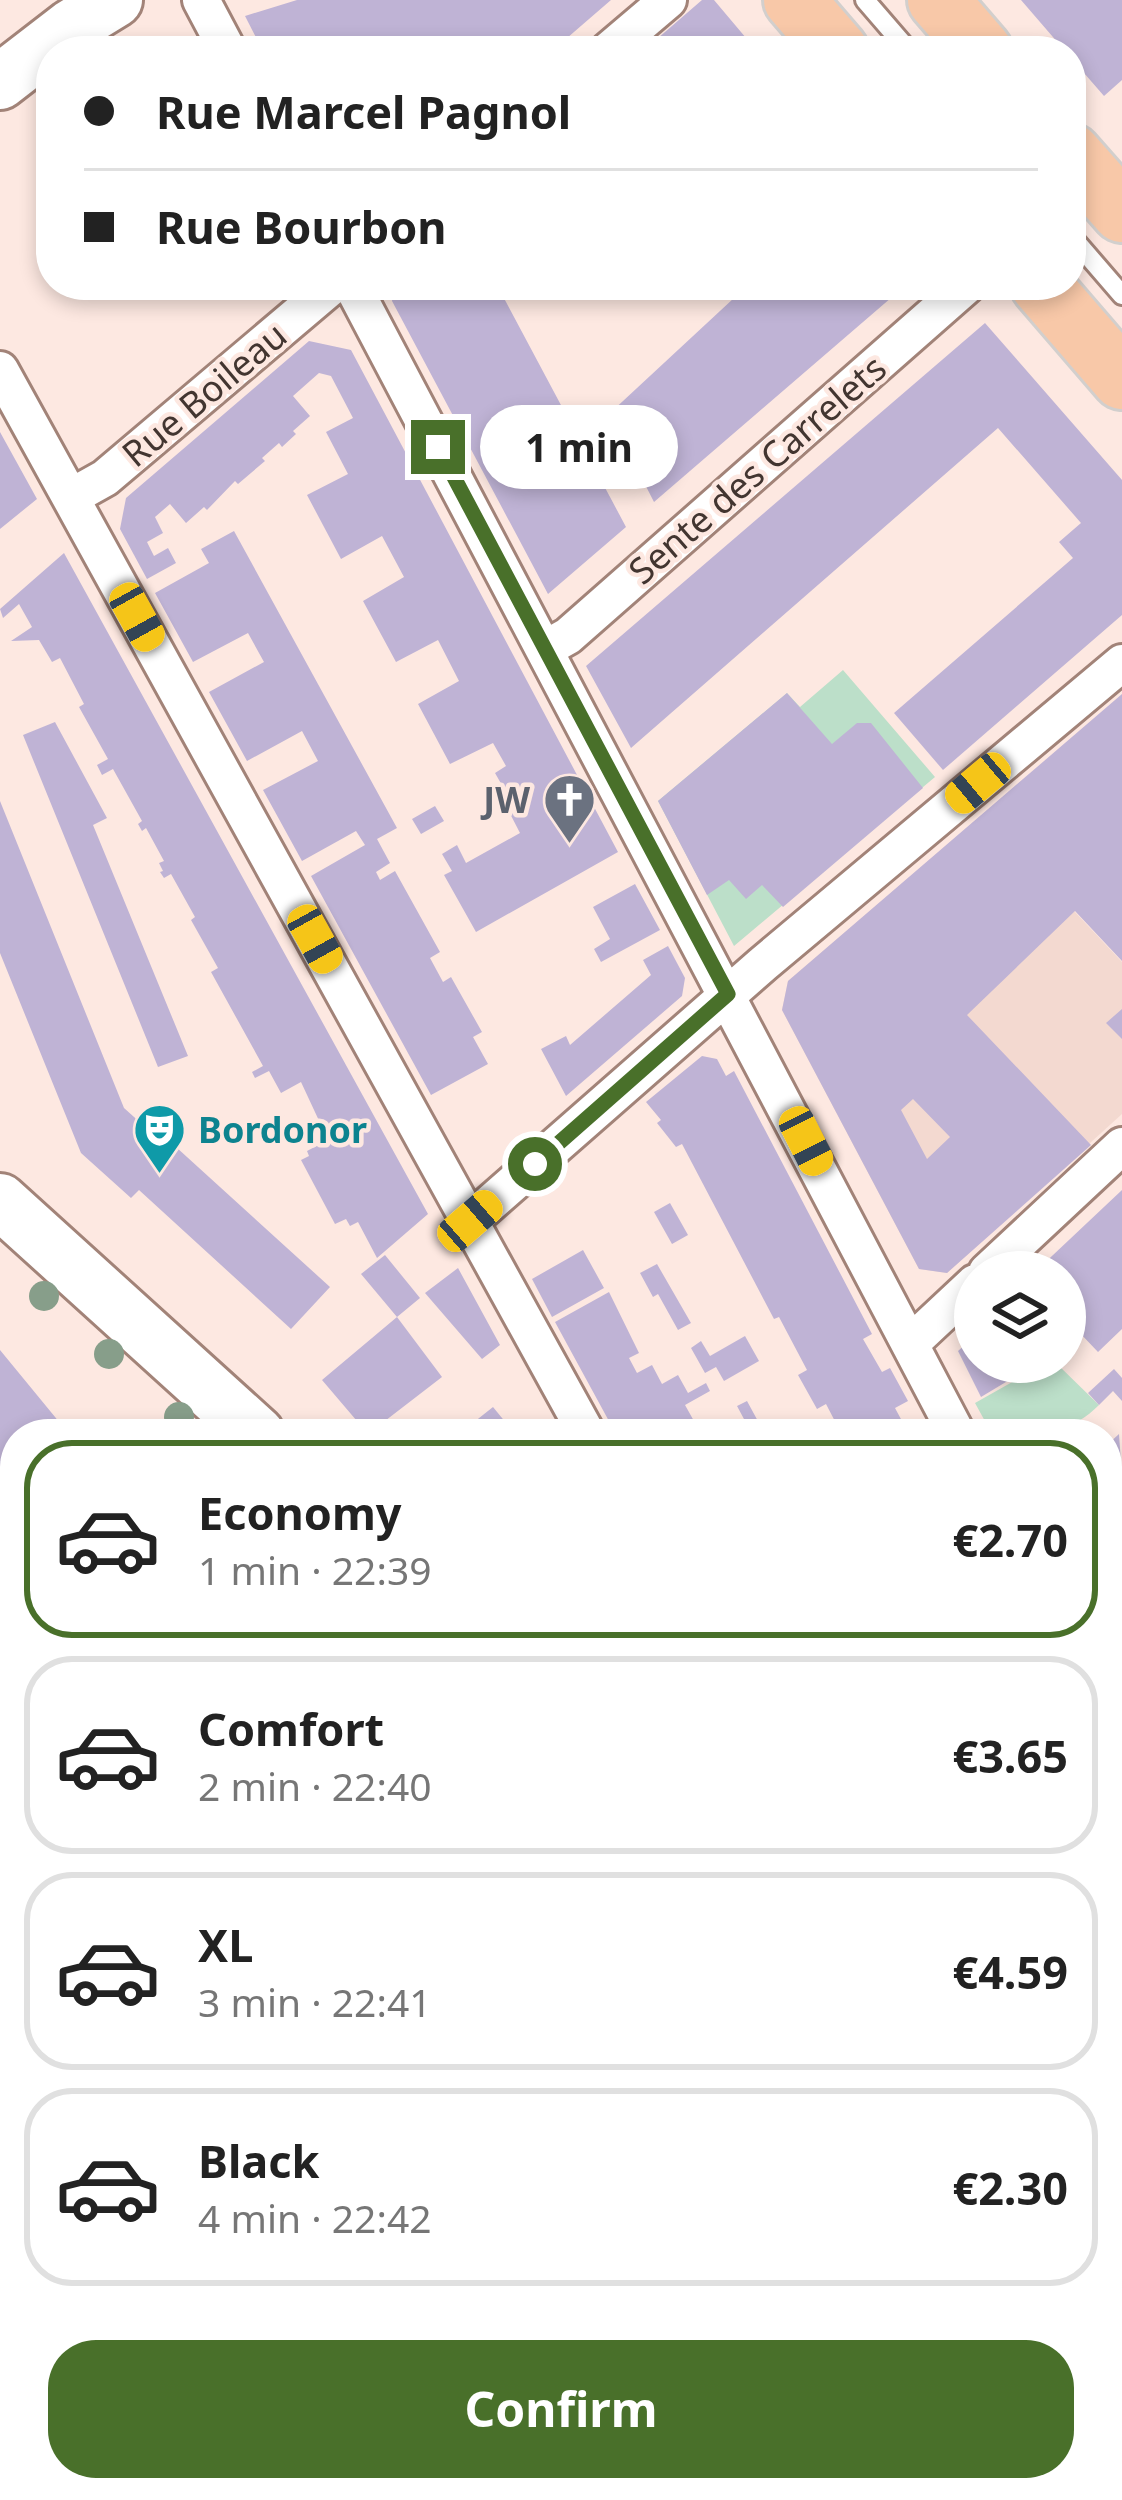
<!DOCTYPE html>
<meta charset="utf-8">
<style>
body{margin:0;font-family:"Noto Sans",sans-serif;background:#f2f2f2;color:#222;height:100vh;display:flex;flex-direction:column;font-size:45px;white-space:nowrap}
*{box-sizing:border-box;margin:0}
p{font-size:39px;color:#767676}
.icon{flex:none;width:66px;height:66px;fill:none;stroke:currentColor;stroke-width:2;stroke-linecap:round;stroke-linejoin:round}
.map{position:relative;flex:1;overflow:hidden}
.details{position:absolute;left:0px;top:1419px;width:1122px;height:1083px;display:flex;flex-direction:column;background:#fff;border-radius:48px 48px 0 0;box-shadow:0 6px 18px #0003}
.details>*{flex:none}
.top-card{position:absolute;left:36px;top:36px;width:1050px;height:264px;border-radius:48px;box-shadow:0 6px 18px #0003;display:grid;align-content:center;height:264px;padding:0 48px;background:#fff}
.controls{position:absolute;left:954px;top:1251px;display:grid;gap:24px}
.controls a{display:grid;place-items:center;width:132px;height:132px;border-radius:50%;background:#fff;box-shadow:0 6px 18px #0003;font-size:60px}
.end{position:absolute;width:54px;height:54px;margin:-27px;border:15px solid #49702a;background:#fff;box-shadow:0 0 0 6px #fff}
.from{border-radius:50%}
.bubble{position:absolute;height:84px;border-radius:42px;background:#fff;box-shadow:0 6px 18px #0003;font-size:39px;font-weight:700;line-height:84px;text-align:center}
.car{position:absolute;width:36px;height:72px;margin:-36px -18px;border-radius:15px;box-shadow:0 0 9px 3px #0007;background:linear-gradient(#f5c518 24%,#345 0 40%,#f5c518 0 76%,#345 0 86%,#f5c518 0)}
.top-card b{display:flex;align-items:center;gap:42px;height:114px;font-size:45px}
.top-card b+b{border-top:3px solid #e0e0e0}
.top-card i{width:30px;height:30px;background:#222}
ul{padding:21px 0 0;list-style:none}
li{display:flex;align-items:center;gap:36px;height:198px;margin:0 24px 18px;padding:0 24px;border:6px solid #e0e0e0;border-radius:48px}
li div{flex:1}
li b{display:block;font-size:45px}
li em{font-style:normal;font-weight:700}
li.on{border-color:#49702a}
li>.icon{width:108px;height:108px;stroke-width:1.5}
.primary-button{display:flex;gap:24px;margin-top:auto;padding:24px 48px}
.primary-button a{flex:1;height:138px;border-radius:48px;background:#49702a;color:#fff;font-size:48px;font-weight:700;line-height:138px;text-align:center}
.map>svg:first-child{display:block}
.built{fill:#f3d9d0}
.green{fill:#bcdfc9}
.building{fill:#bfb3d5;fill-rule:evenodd}
.lines{fill:none;stroke-linecap:round;stroke-linejoin:round}
.lane-casing{stroke:#a28378;stroke-width:24}
.street-casing{stroke:#a28378;stroke-width:42}
.secondary-casing{stroke:#a28378;stroke-width:60}
.primary-casing{stroke:#d2cfcd;stroke-width:66}
.lane{stroke:#fff;stroke-width:18}
.street{stroke:#fff;stroke-width:36}
.secondary{stroke:#fff;stroke-width:54}
.primary{stroke:#f8c8a8;stroke-width:60}
.tree{fill:#879e8a}
.route{stroke:#49702a;stroke-width:15}
.labels{text-anchor:middle;dominant-baseline:central;stroke-width:9;stroke-linejoin:round;paint-order:stroke}
.street-label{font-size:36px;fill:#423530;stroke:#fde8e1}
.worship-label{font-size:36px;font-weight:bold;fill:#5b616d;stroke:#fde8e1;text-anchor:end}
.culture-label{font-size:36px;font-weight:bold;fill:#0d838f;stroke:#fde8e1;text-anchor:start}
</style>
<div class="map">
<svg width="1122" height="2500" viewBox="0 0 1122 2500">
<rect width="100%" height="100%" fill="#fde8e1"/>
<path class="built" d="M983 814 1122 962V1114L947 1273 919 1269 782 1010 788 981Z"/>
<path class="green" d="M843 670 935 777 734 946 658 801 787 693 800 707Z
M1048 1362H1055L1099 1405C1067 1437 1036 1434 992 1434L975 1403Z
M674 2487H961L968 2500H681Z"/>
<path class="building" d="M297 0H611L552 51H263L245 16Z
M702 0H714L757 51H643Z
M1021 0H1122V80L1104 96 1071 58V51H1065Z
M394 285H497L626 527 548 594 392 301Z
M748 285H906L654 502 609 414Z
M985 323 1122 480V615L943 770 894 713 1073 558 1059 542 1081 523 998 428 631 748 586 666Z
M309 341 351 350 618 852 476 932 444 875 452 871 442 854 457 845 466 863 520 833 505 804 511 801 495 773 506 766 493 743 450 764 418 704 459 681 438 640 396 662 363 601 404 577 382 536 341 559 307 495 348 474 326 432 353 418 331 376 319 373 293 396 310 416 293 431 296 434 282 447 279 443 262 458 265 461 238 484 235 481 207 510 204 507 186 523 170 504 155 517 163 533 147 542 154 556 168 548 176 563 147 579 120 529 126 498Z
M0 432 37 499 0 529Z
M234 531 397 828 377 839 390 863 376 872 380 880 395 871 440 952 430 958 443 982 451 977 482 1032 473 1037 488 1064 431 1095 311 876 365 845 356 831 302 861 263 790 318 761 302 731 247 761 209 692 264 662 248 633 193 662 155 593 209 563 201 549Z
M64 553 428 1214 377 1258 358 1222 350 1226 346 1219 335 1224 301 1160 309 1156 307 1151 328 1140 301 1082 281 1093 269 1071 255 1078 252 1072 263 1066 211 972 218 968 191 920 195 917 171 874 164 878 160 872 163 871 159 863 164 861 146 828 142 831 138 824 142 821 113 769 102 775 97 765 108 759 79 707 84 704 60 658 52 662 39 640 11 641 32 627 19 604 3 618 0 609Z
M787 693 832 744 857 723H871L923 788 783 907 762 885 746 899 729 880 707 895 658 801Z
M1122 694V961L1075 911 967 1015 1091 1145 947 1273 919 1269 782 1010 788 981ZM913 1099 950 1137 927 1159 901 1110Z
M55 722 107 818 93 825 188 1056 158 1067 23 735Z
M0 801 124 1108 172 1151 176 1147 330 1287 291 1329 139 1190 131 1198 81 1153 0 953Z
M435 806 444 821 421 834 412 819Z
M635 884 660 930 601 962 594 949 610 939 593 907Z
M668 946 685 978 682 996 566 1096 541 1049 566 1036 570 1045 651 975 643 960Z
M1122 1009V1039L1106 1023Z
M702 1056 717 1059 726 1076 734 1071 872 1334 863 1339 882 1372 890 1368 908 1401 895 1408 909 1434H848L861 1427 858 1421 840 1431 826 1404 817 1409 798 1375 807 1370 779 1317 774 1319 682 1144 676 1147 657 1123 661 1120 646 1102Z
M1122 1190V1329L1098 1352 1078 1331 1065 1343V1272H1035Z
M670 1203 688 1235 672 1244 654 1212Z
M583 1250 604 1288 552 1317 532 1279Z
M385 1255 420 1298 397 1317 442 1377 368 1434 322 1380 397 1317 361 1274Z
M657 1264 691 1323 678 1330 658 1294 653 1297 640 1273Z
M458 1268 500 1345 482 1359 425 1293Z
M609 1292 639 1353 629 1358 637 1373 652 1365 662 1384 678 1375 688 1393 706 1383 710 1391 685 1405 699 1430 692 1434H616L555 1322Z
M745 1336 759 1361 724 1381 716 1367 705 1373 691 1348 701 1341 710 1356Z
M975 1336V1362H1039L981 1397 958 1351Z
M0 1350 69 1434H15V1577L0 1590Z
M1114 1369 1122 1378V1401L1113 1391 1099 1405 1088 1393Z
M747 1401 765 1434H752L737 1406Z
M493 1407 515 1434H459Z
M1119 1434 1122 1477 1119 1473 1107 1479V1445Z
M1122 1512V1605L1107 1618V1520Z
M15 1628V1647L0 1659V1640Z
M15 1720V1829L0 1841V1732Z
M1107 1760 1122 1789V1983L1112 1988 1119 2001 1122 1999V2054L1107 2062V1966L1121 1958 1107 1933Z
M15 1933V2039L0 2051V1945Z
M1107 2141 1116 2158 1108 2162 1122 2188V2361L1107 2332Z
M15 2389V2487H27L11 2500H0V2401Z
M168 2487H272L276 2491 265 2500H152Z
M436 2487H505L512 2500H444Z
M585 2487H652L655 2493 674 2487 681 2500H592Z
M961 2487H1023L1030 2500H968Z"/>
<g class="lines">
<defs>
<path id="lane" d="M865 0 909 51
M1071 236 1122 295"/>
<path id="street" d="M201 0 228 51
M608 51 668 0
M352 285 957 1434
M0 370 587 1434
M71 497 105 478 333 285
M545 649 568 636 967 285
M470 1221 763 964 1122 663
M987 1272 1122 1146
M912 1342 975 1283
M1107 1719 1122 1743
M0 1908 15 1896
M545 2487 552 2500"/>
<path id="secondary" d="M0 82 71 27 115 0
M0 1201 257 1434
M1107 1675 1122 1663
M1106 2487 1113 2500
M79 2500 95 2487"/>
<path id="primary" d="M794 0 838 51
M938 0 982 51
M1071 154 1122 212
M1041 285 1122 379"/>
</defs>
<use href="#lane" class="lane-casing"/>
<use href="#street" class="street-casing"/>
<use href="#secondary" class="secondary-casing"/>
<use href="#primary" class="primary-casing"/>
<use href="#lane" class="lane"/>
<use href="#street" class="street"/>
<use href="#secondary" class="secondary"/>
<use href="#primary" class="primary"/>
</g>
<g class="tree">
<circle cx="44" cy="1296" r="15"/>
<circle cx="109" cy="1354" r="15"/>
<circle cx="179" cy="1417" r="15"/>
</g>
<g class="lines">
<path class="route" d="M438 447 728 994 535 1164"/>
</g>
<defs>
<symbol id="church-pin" viewBox="-11 -11 22 30"><path d="M0 17L-7.5 6A9.5 9.5 0 1 1 7.5 6Z" fill="#6b7280" stroke="#fde8e1"/><path d="M-1.2-6h2.4v3.5h3.3v2.4h-3.3V6h-2.4V-.1h-3.3v-2.4h3.3Z" fill="#fff"/></symbol>
<symbol id="theatre-pin" viewBox="-11 -11 22 30"><path d="M0 17L-7.5 6A9.5 9.5 0 1 1 7.5 6Z" fill="#0f9aa8" stroke="#fde8e1"/><path d="M-5-5.5Q0-4 5-5.5V0Q5 5 0 6Q-5 5-5 0ZM-3.3-2.5H-1v1.5H-3.3ZM1-2.5H3.3v1.5H1ZM-2.8 1Q0 5.5 2.8 1Z" fill="#fff"/></symbol>
</defs>
<g fill-rule="evenodd">
<use href="#church-pin" x="540" y="770" width="59" height="81"/>
<use href="#theatre-pin" x="130" y="1100" width="59" height="81"/>
</g>
<g class="labels">
<g class="street-label">
<text transform="translate(204 394) rotate(-40)">Rue Boileau</text>
<text transform="translate(757 469) rotate(-41)">Sente des Carrelets</text>
</g>
<g class="worship-label">
<text x="530" y="799">JW</text>
</g>
<g class="culture-label">
<text x="198" y="1129">Bordonor</text>
</g>
</g>
</svg>
<div class="controls">
<a><svg class="icon" aria-label="layers" viewBox="0 0 24 24"><path d="M12 4l9 5-9 5-9-5zM3 14l9 5 9-5"/></svg></a>
</div>
<i class="end from" style="left:535px;top:1164px"></i>
<i class="end" style="left:438px;top:447px"></i>
<div class="bubble" style="left:480px;top:405px;width:198px">1 min</div>
<i class="car" style="left:137px;top:617px;rotate:151deg"></i>
<i class="car" style="left:978px;top:783px;rotate:230deg"></i>
<i class="car" style="left:315px;top:939px;rotate:151deg"></i>
<i class="car" style="left:806px;top:1141px;rotate:153deg"></i>
<i class="car" style="left:470px;top:1221px;rotate:49deg"></i>
<div class="top-card">
<b><i class="from"></i>Rue Marcel Pagnol</b>
<b><i></i>Rue Bourbon</b>
</div>
<section class="details">
<ul>
<li class="on"><svg class="icon" aria-label="car" viewBox="0 0 24 24"><path d="M5 17H2v-5l4-1 3-4h7l3 4 3 1v5h-3M9 17h6M6 11h13"/><circle cx="7" cy="17" r="2"/><circle cx="17" cy="17" r="2"/></svg><div><b>Economy</b><p>1 min · 22:39</p></div><em>€2.70</em></li>
<li><svg class="icon" aria-label="car" viewBox="0 0 24 24"><path d="M5 17H2v-5l4-1 3-4h7l3 4 3 1v5h-3M9 17h6M6 11h13"/><circle cx="7" cy="17" r="2"/><circle cx="17" cy="17" r="2"/></svg><div><b>Comfort</b><p>2 min · 22:40</p></div><em>€3.65</em></li>
<li><svg class="icon" aria-label="car" viewBox="0 0 24 24"><path d="M5 17H2v-5l4-1 3-4h7l3 4 3 1v5h-3M9 17h6M6 11h13"/><circle cx="7" cy="17" r="2"/><circle cx="17" cy="17" r="2"/></svg><div><b>XL</b><p>3 min · 22:41</p></div><em>€4.59</em></li>
<li><svg class="icon" aria-label="car" viewBox="0 0 24 24"><path d="M5 17H2v-5l4-1 3-4h7l3 4 3 1v5h-3M9 17h6M6 11h13"/><circle cx="7" cy="17" r="2"/><circle cx="17" cy="17" r="2"/></svg><div><b>Black</b><p>4 min · 22:42</p></div><em>€2.30</em></li>
</ul>
<div class="primary-button"><a>Confirm</a></div>
</section>
</div>
